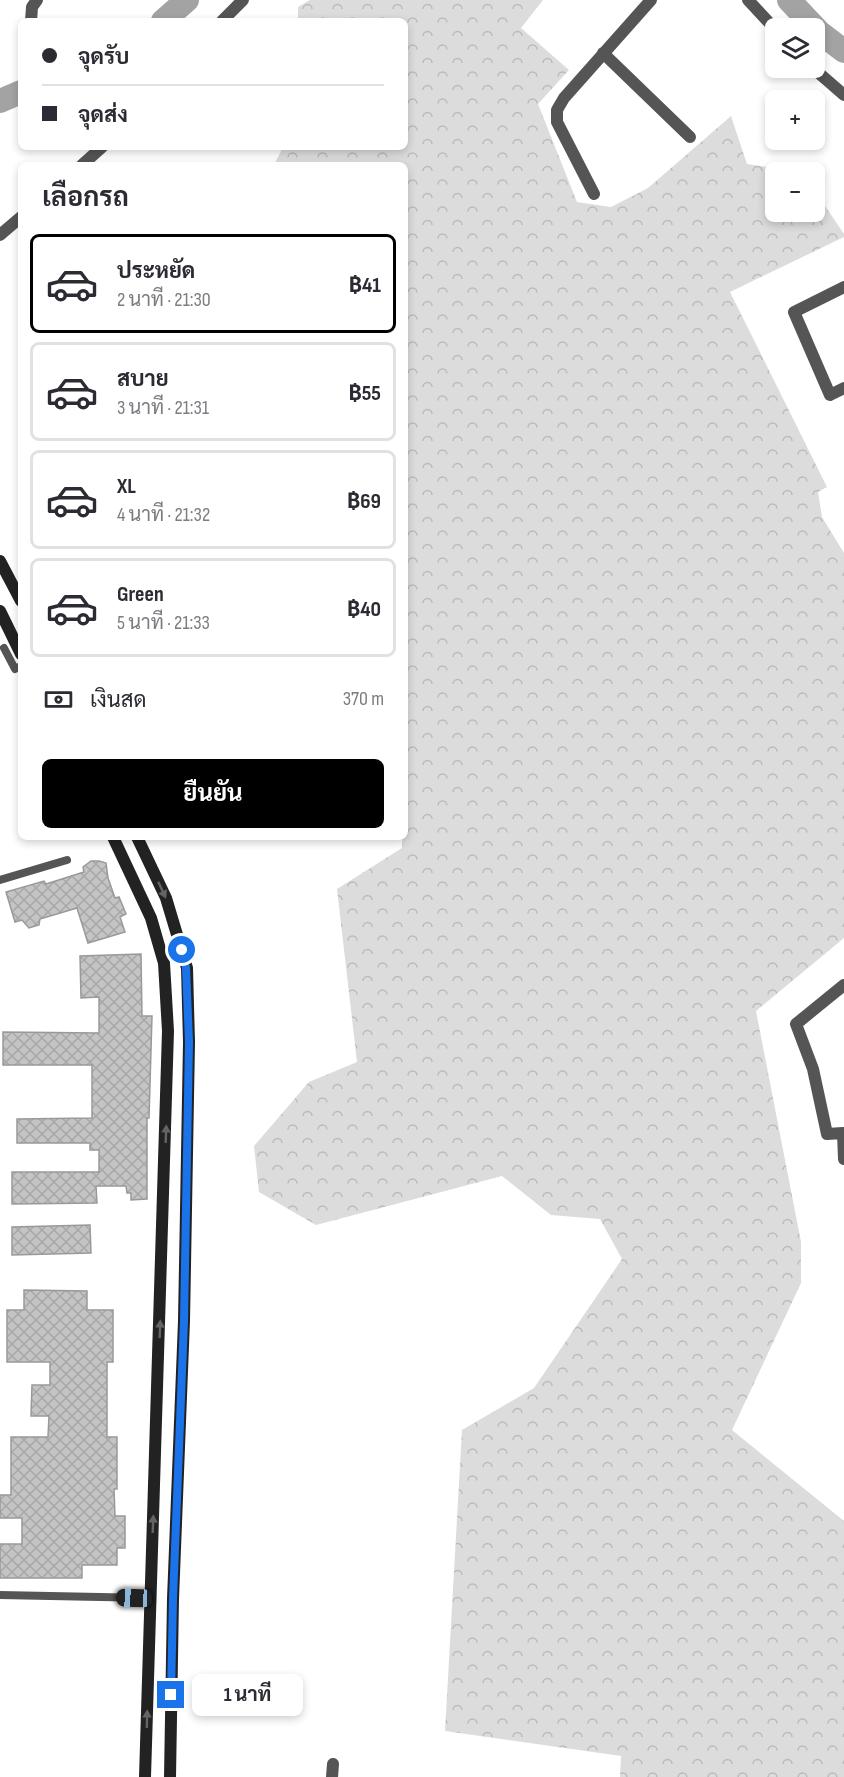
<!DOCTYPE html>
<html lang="th">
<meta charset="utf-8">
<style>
body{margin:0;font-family:"Sofia Sans Condensed",Sarabun,sans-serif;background:#f7f7f7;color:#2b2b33;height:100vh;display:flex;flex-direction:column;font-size:22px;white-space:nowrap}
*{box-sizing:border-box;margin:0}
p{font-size:20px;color:#7c7c81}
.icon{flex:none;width:33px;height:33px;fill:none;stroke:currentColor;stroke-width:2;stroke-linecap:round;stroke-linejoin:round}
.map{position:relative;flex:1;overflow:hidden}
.side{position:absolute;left:18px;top:162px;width:390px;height:678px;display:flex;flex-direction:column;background:#fff;border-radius:9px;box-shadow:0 3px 9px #0003}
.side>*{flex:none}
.guide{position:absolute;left:18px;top:18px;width:390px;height:132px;border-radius:9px;box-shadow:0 3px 9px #0003;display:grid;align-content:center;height:132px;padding:0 24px;background:#fff}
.buttons{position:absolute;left:765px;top:18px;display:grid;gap:12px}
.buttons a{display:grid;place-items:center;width:60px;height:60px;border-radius:9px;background:#fff;box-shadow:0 3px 9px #0003;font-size:30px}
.end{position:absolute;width:27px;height:27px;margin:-14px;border:8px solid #1a73e8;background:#fff;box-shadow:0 0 0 3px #fff}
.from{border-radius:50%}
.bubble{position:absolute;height:42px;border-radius:9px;background:#fff;box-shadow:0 3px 9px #0003;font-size:20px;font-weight:700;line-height:42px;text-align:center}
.car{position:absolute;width:18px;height:36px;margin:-18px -9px;border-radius:8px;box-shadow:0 0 4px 2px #0007;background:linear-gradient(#222 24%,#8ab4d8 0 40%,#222 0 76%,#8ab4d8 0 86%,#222 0)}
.guide b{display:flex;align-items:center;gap:21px;height:57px;font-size:22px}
.guide b+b{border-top:2px solid #e1e1e2}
.guide i{width:15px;height:15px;background:#2b2b33}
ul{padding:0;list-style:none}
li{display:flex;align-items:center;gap:18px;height:99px;margin:0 12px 9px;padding:0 12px;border:3px solid #e1e1e2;border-radius:9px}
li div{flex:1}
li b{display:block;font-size:22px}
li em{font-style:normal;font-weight:700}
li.active{border-color:#000}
li>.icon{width:54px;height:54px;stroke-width:1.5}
h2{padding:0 24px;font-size:27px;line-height:72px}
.pay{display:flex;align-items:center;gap:15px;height:66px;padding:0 24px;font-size:22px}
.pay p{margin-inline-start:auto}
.button{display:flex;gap:12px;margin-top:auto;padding:12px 24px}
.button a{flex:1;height:69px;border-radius:9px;background:#000;color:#fff;font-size:24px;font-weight:700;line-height:69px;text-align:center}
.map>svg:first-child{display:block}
.forest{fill:url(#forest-crowns)}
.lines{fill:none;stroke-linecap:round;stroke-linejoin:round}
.river{stroke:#a3a3a3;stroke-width:24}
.building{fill:url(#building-cross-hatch);stroke:#999;stroke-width:1.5}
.service{stroke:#555;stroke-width:8}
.minor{stroke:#555;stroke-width:12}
.secondary{stroke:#222;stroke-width:12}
.oneway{fill:#646464}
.route{stroke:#1a73e8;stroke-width:8}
</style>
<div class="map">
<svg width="844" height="1777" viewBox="0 0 844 1777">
<defs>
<pattern id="forest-crowns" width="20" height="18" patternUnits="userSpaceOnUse" patternTransform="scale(1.5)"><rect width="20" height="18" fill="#dcdcdc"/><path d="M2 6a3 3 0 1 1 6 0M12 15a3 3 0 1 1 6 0" fill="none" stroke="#bbb"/></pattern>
<pattern id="building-cross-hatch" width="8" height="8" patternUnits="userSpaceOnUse" patternTransform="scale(1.5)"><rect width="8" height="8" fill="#c4c4c4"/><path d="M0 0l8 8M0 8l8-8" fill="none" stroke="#a7a7a7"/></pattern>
</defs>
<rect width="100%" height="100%" fill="#fff"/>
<path class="forest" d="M310 0H543L521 28 569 70 538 104 577 202 611 207 648 188 731 116 747 164 800 172H776V212H814L815 191 844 234V237L730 292 827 487 818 492 822 517 844 553V938L756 1011 801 1242V1283L732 1430 844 1521V1777H620L621 1756 445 1731 462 1430 534 1388 622 1259 600 1219 551 1215 502 1176 316 1225 259 1192 254 1146 309 1082 357 1062 337 889 402 848V837H405V165H274L283 147H405V21H298V7Z"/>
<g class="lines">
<path class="river" d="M789 0 819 32 844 51
M163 21 187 0
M0 101 21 92"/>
</g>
<path class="building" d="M91 861H99L106 863 108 878 115 898 119 897 126 914 120 917 125 932 88 943 77 908 40 919 39 925 29 928 22 920 15 922 6 892 44 881 46 884 84 872 83 867Z
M141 954 142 1016H152L149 1118H147V1199L131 1200V1193H127L126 1186H96L97 1203 12 1204V1172H99V1150H90V1143H17V1119L92 1118V1065H3V1032L99 1033V997L81 998 80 956Z
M90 1225 91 1253 12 1255V1227Z
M24 1290 87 1291V1310H113V1362H107V1437H117V1489H114L115 1516H125V1548H117V1565H82V1578H0V1544H22V1518H0V1495H11V1437H48L49 1416H31L32 1385H50V1362H7V1310H24Z"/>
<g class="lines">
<path class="service" d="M4 648 15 669 21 666
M0 880 67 860
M0 1595 150 1598"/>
<path class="minor" d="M748 0 776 30
M31 21 32 7 37 0
M222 21 243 0
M603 53 690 137
M813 68 844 95
M82 165 102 147
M594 194 557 122V110L564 98 651 0
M0 235 21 217
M844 287 794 312 830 395 844 388
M844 985 796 1024 813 1069 827 1134 843 1133 844 1159
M332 1777 333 1764"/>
<path class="secondary" d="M0 561 21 601
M0 611 21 654
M113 837 151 918 164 963 168 1031 145 1777
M137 837 166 898 187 968 189 1042 184 1321 173 1599 170 1777"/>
</g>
<defs><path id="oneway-solid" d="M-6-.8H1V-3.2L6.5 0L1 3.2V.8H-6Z" transform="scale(1.5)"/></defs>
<g class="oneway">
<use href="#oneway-solid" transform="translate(162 890) rotate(65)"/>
<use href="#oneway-solid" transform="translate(166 1134) rotate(-88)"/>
<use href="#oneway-solid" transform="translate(160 1329) rotate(-88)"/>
<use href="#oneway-solid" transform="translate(153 1524) rotate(-88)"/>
<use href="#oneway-solid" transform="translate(147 1719) rotate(-89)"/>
</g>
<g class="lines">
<path class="route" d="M171 1695 173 1599 184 1321 189 1042 186 968 182 950"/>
</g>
</svg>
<div class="buttons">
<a><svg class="icon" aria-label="layers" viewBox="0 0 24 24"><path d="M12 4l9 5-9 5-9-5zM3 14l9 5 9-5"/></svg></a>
<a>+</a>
<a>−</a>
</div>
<i class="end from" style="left:182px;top:950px"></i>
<i class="end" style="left:171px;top:1695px"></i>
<div class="bubble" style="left:192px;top:1674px;width:111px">1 นาที</div>
<i class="car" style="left:134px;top:1598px;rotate:272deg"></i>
<div class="guide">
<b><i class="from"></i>จุดรับ</b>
<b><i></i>จุดส่ง</b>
</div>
<section class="side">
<h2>เลือกรถ</h2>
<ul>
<li class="active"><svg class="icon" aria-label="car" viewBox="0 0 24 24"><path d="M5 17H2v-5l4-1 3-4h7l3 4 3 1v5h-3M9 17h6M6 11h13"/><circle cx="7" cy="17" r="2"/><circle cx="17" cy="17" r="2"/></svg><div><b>ประหยัด</b><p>2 นาที · 21:30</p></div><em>฿41</em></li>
<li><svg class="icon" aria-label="car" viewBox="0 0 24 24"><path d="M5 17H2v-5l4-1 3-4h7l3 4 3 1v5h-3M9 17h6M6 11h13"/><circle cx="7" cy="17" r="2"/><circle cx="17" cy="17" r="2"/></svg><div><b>สบาย</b><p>3 นาที · 21:31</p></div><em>฿55</em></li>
<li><svg class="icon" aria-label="car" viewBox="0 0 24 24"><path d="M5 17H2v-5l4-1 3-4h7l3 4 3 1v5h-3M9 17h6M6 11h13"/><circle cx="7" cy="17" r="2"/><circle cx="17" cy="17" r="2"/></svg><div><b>XL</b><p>4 นาที · 21:32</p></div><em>฿69</em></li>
<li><svg class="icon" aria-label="car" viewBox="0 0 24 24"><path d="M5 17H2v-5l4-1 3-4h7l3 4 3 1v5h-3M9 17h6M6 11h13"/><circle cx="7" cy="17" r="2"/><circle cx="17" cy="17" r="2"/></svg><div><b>Green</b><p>5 นาที · 21:33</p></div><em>฿40</em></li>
</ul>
<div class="pay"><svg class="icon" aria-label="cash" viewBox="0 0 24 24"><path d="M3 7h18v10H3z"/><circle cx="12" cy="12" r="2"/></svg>เงินสด<p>370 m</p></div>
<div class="button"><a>ยืนยัน</a></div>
</section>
</div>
